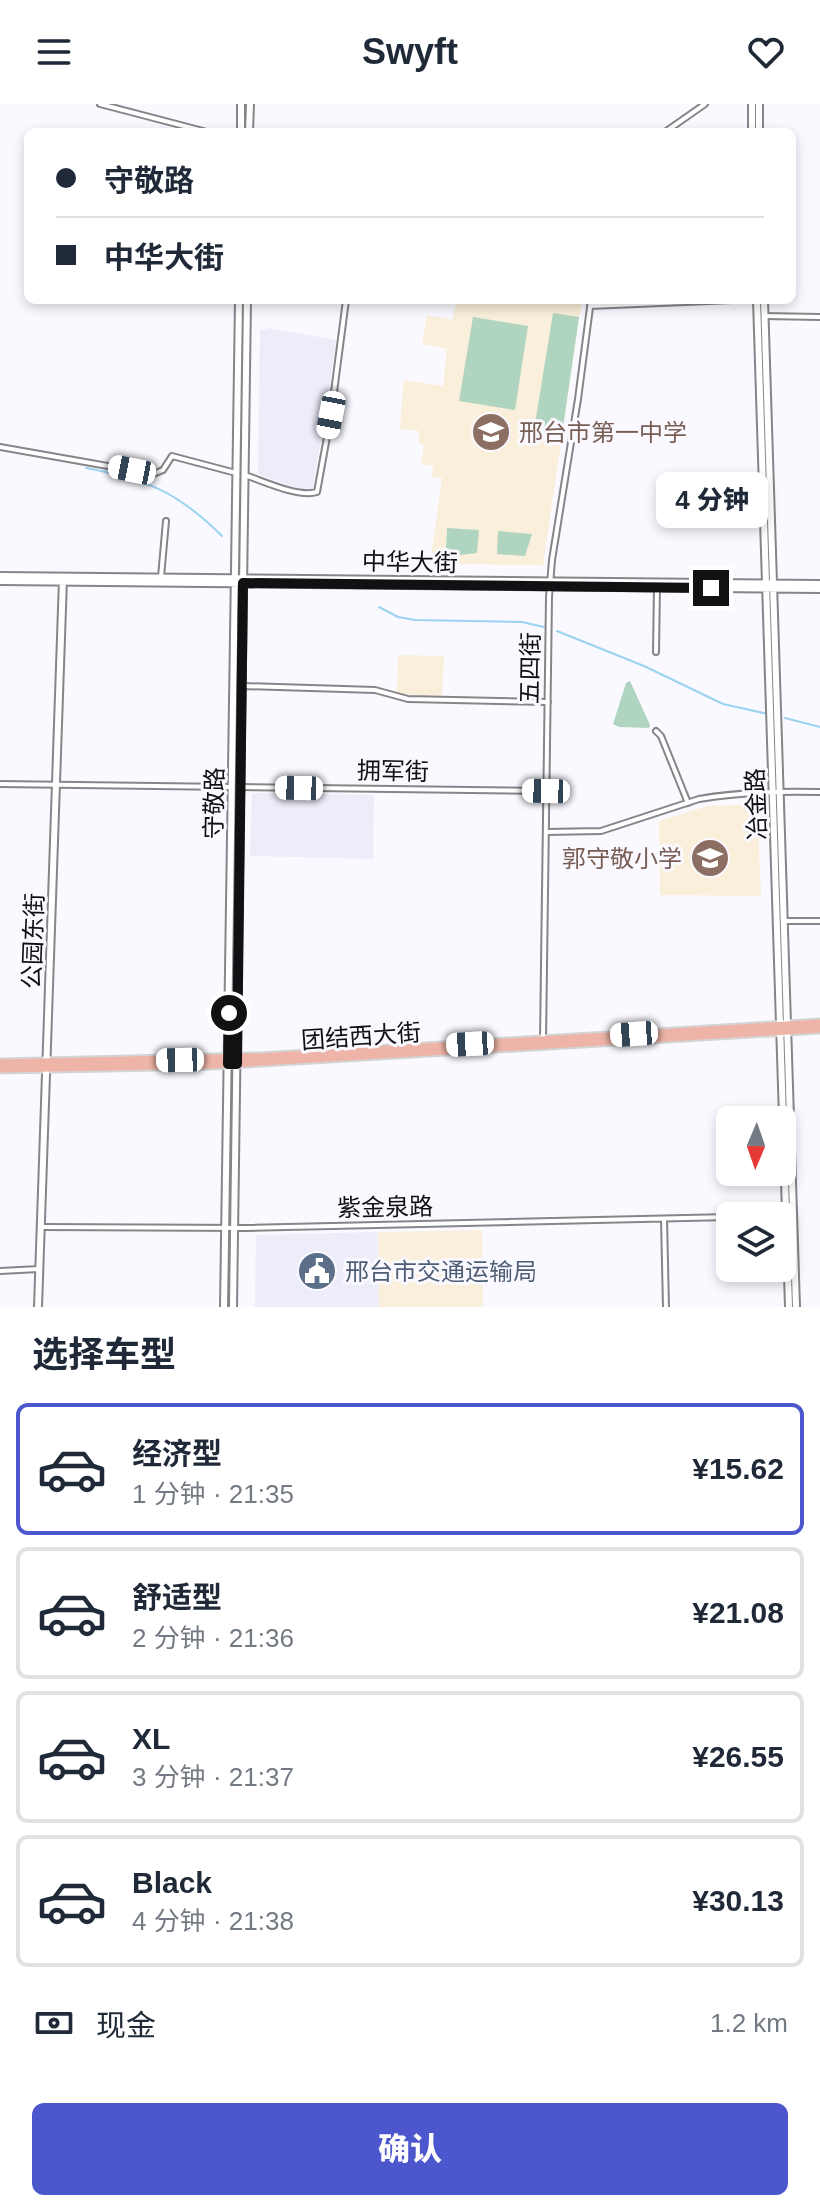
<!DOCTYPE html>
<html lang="zh">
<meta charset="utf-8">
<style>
body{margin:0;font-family:Arial,"Noto Sans SC",sans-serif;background:#f2f2f3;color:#1f2937;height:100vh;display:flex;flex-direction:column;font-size:30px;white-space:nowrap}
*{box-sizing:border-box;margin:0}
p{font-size:26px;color:#747a83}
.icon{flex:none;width:44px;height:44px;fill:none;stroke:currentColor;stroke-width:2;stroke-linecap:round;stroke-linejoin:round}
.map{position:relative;height:1203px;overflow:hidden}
.panel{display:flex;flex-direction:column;background:#fff;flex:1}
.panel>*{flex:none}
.guide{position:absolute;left:24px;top:24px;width:772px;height:176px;border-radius:12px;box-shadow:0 4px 12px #0003;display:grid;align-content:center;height:176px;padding:0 32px;background:#fff}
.needle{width:52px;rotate:182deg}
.controls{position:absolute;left:716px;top:1002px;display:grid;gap:16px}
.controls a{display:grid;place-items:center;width:80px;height:80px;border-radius:12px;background:#fff;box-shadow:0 4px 12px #0003;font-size:40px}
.end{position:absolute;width:36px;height:36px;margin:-18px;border:10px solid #111113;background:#fff;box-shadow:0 0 0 4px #fff}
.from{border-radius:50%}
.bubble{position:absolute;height:56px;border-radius:12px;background:#fff;box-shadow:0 4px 12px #0003;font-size:26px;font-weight:800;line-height:56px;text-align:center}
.car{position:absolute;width:24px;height:48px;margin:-24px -12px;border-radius:10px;box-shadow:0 0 6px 2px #0007;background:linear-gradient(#fff 24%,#345 0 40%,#fff 0 76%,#345 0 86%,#fff 0)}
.guide b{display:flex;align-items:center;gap:28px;height:76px;font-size:30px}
.guide b+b{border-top:2px solid #e0e1e3}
.guide i{width:20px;height:20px;background:#1f2937}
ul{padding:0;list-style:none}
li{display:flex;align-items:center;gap:24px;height:132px;margin:0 16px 12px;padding:0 16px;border:4px solid #e0e1e3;border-radius:12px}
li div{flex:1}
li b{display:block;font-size:30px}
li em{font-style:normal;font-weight:800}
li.selected{border-color:#4d57cd}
li>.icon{width:72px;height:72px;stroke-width:1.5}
h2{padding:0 32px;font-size:36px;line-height:96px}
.pay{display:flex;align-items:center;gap:20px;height:88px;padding:0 32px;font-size:30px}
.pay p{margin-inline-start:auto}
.action{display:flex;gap:16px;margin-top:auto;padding:16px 32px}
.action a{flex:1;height:92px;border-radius:12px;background:#4d57cd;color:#fff;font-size:32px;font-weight:800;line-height:92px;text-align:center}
header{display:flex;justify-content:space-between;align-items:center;height:104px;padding:0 32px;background:#fff;font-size:36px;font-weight:800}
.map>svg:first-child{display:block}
.built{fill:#edecf9}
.education{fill:#faefda}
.green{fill:#afd5c0}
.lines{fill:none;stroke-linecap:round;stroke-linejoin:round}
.stream{stroke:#9bd3f0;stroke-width:2}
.street-casing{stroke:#85858a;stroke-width:8}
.secondary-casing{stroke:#85858a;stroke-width:10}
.primary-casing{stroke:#d4d4d5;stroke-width:11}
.street{stroke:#fff;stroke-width:4}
.secondary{stroke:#fff;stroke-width:6}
.primary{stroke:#eeb4a7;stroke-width:7}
.route{stroke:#111113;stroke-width:10}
.labels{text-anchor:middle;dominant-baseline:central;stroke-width:6;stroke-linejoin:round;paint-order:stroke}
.education-label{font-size:24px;fill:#785e54;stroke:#faf9ff;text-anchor:start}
.street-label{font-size:24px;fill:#111113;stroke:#faf9ff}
.service-label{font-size:24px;fill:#4e5e75;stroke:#faf9ff;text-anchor:start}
</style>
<header><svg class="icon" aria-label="menu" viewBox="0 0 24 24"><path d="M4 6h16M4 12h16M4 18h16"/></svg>Swyft<svg class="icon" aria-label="heart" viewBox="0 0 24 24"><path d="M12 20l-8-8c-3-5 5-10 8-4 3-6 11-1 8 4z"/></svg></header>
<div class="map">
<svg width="820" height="1203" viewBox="0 0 820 1203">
<rect width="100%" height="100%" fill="#faf9ff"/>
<path class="built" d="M269 224 336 236 325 315 312 386 307 387 263 372 258 369 260 227Z
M252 689 374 691 373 755 250 752Z
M378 1128 379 1203H255L256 1131Z"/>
<path class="education" d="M457 196H582L543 461 430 460 442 374 432 373 433 362 421 360 424 341 419 340V327L400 325 402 294 404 276 443 282 447 245 422 240 427 211 452 216Z
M398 551 444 552 442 592 397 590Z
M757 700 761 792 660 791 659 717 708 702Z
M482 1126 483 1203H379L378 1128Z"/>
<path class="green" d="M553 209 579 213 562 330 534 326Z
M473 213 528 222 515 306 459 297Z
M447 424 479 426 477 449 461 451 446 445Z
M498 427 532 430 525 452 497 450Z
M630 577 650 621 649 624 619 623 613 620 626 579Z"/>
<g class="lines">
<path class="stream" d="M86 364C146 375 178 388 222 432
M379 503 398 513 415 516 522 518 544 523
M557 527 644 562 723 600 768 610
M785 614 820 623"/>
<defs>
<path id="street" d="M100 0 207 28
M665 28 705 0
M590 202 732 196
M764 212 820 213
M0 343 153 370 163 366 172 352 236 369
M245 371C263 377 299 394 317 388L331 311 346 196
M161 473 166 417
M656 548 657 483
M242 582 375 586 408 595 548 598
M656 627 661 632 688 699
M0 680 232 683
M241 683 546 687
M546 728 601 727 699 695C739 688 780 687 820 688
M785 817H820
M543 936 549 493 552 456 578 295 591 196
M765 1112 787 1111
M664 1115 666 1203
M41 1123 247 1124 730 1113
M0 1167 39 1165"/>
<path id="secondary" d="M752 0V28
M759 0V28
M241 28V0
M249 28 250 0
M757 196 789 1203
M764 196 796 1203
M0 472 820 480
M0 477 820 485
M38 1203 63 475
M224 1203 239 196
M233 1203 247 196"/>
<path id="primary" d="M0 959 259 953 820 919
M0 965 212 961 820 925"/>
</defs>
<use href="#street" class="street-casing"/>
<use href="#secondary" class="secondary-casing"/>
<use href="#primary" class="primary-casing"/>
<use href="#street" class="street"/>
<use href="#secondary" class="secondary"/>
<use href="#primary" class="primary"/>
</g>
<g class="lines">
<path class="route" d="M229 909 228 960H237L243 479 711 484"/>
</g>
<defs>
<symbol id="school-disc" viewBox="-11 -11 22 22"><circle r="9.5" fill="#8d6e63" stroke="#faf9ff"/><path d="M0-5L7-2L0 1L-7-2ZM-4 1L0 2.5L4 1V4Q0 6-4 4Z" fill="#fff"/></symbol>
<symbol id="civic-disc" viewBox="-11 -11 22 22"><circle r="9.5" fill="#5c6f8a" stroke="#faf9ff"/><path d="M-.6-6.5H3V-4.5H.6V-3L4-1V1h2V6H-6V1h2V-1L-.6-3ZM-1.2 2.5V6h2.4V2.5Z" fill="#fff"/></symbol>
</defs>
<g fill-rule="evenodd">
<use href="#school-disc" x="469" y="306" width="44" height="44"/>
<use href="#school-disc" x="688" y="732" width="44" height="44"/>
<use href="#civic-disc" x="295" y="1145" width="44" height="44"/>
</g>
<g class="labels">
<g class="education-label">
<text x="519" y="328">邢台市第一中学</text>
<text x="682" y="754" text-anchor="end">郭守敬小学</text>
</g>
<g class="street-label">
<text transform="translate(410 458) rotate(1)">中华大街</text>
<text transform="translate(530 564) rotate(-89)">五四街</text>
<text transform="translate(393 667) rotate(1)">拥军街</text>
<text transform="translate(214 699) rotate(-89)">守敬路</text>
<text transform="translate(756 700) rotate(-92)">冶金路</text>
<text transform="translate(33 837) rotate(-88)">公园东街</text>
<text transform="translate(361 932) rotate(-4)">团结西大街</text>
<text transform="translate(385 1103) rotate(-1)">紫金泉路</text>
</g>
<g class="service-label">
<text x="345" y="1167">邢台市交通运输局</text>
</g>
</g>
</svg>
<div class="controls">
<a><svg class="needle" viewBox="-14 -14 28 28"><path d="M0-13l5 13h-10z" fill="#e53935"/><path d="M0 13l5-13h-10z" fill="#747a83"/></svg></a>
<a><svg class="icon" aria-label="layers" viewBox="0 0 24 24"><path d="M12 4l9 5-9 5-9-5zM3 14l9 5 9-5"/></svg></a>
</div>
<i class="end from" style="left:229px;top:909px"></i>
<i class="end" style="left:711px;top:484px"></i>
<div class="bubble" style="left:656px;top:368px;width:112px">4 分钟</div>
<i class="car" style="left:331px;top:311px;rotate:191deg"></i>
<i class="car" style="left:132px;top:366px;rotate:281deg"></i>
<i class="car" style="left:299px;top:684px;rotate:271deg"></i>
<i class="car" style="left:546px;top:687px;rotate:271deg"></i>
<i class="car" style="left:634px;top:930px;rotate:266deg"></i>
<i class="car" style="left:470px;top:940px;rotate:267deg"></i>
<i class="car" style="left:180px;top:956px;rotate:269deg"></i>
<div class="guide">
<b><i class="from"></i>守敬路</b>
<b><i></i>中华大街</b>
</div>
</div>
<section class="panel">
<h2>选择车型</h2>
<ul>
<li class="selected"><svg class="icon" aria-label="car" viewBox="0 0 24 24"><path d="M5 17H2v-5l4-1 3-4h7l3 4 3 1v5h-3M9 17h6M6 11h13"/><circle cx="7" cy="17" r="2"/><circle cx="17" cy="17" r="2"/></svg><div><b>经济型</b><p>1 分钟 · 21:35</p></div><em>¥15.62</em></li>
<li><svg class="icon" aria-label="car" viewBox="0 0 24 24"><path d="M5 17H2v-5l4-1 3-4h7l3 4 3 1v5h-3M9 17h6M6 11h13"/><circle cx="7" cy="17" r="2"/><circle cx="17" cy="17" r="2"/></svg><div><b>舒适型</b><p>2 分钟 · 21:36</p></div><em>¥21.08</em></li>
<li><svg class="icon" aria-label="car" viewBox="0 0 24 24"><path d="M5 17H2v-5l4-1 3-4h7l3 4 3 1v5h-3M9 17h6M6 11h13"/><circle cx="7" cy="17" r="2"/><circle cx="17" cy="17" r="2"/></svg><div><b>XL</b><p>3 分钟 · 21:37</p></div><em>¥26.55</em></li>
<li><svg class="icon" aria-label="car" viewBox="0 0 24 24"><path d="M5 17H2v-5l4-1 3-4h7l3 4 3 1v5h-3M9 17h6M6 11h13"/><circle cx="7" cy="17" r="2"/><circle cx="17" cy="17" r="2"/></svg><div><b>Black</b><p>4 分钟 · 21:38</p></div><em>¥30.13</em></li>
</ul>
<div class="pay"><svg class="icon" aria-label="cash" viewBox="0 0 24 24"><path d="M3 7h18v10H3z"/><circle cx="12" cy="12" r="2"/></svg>现金<p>1.2 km</p></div>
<div class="action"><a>确认</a></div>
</section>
